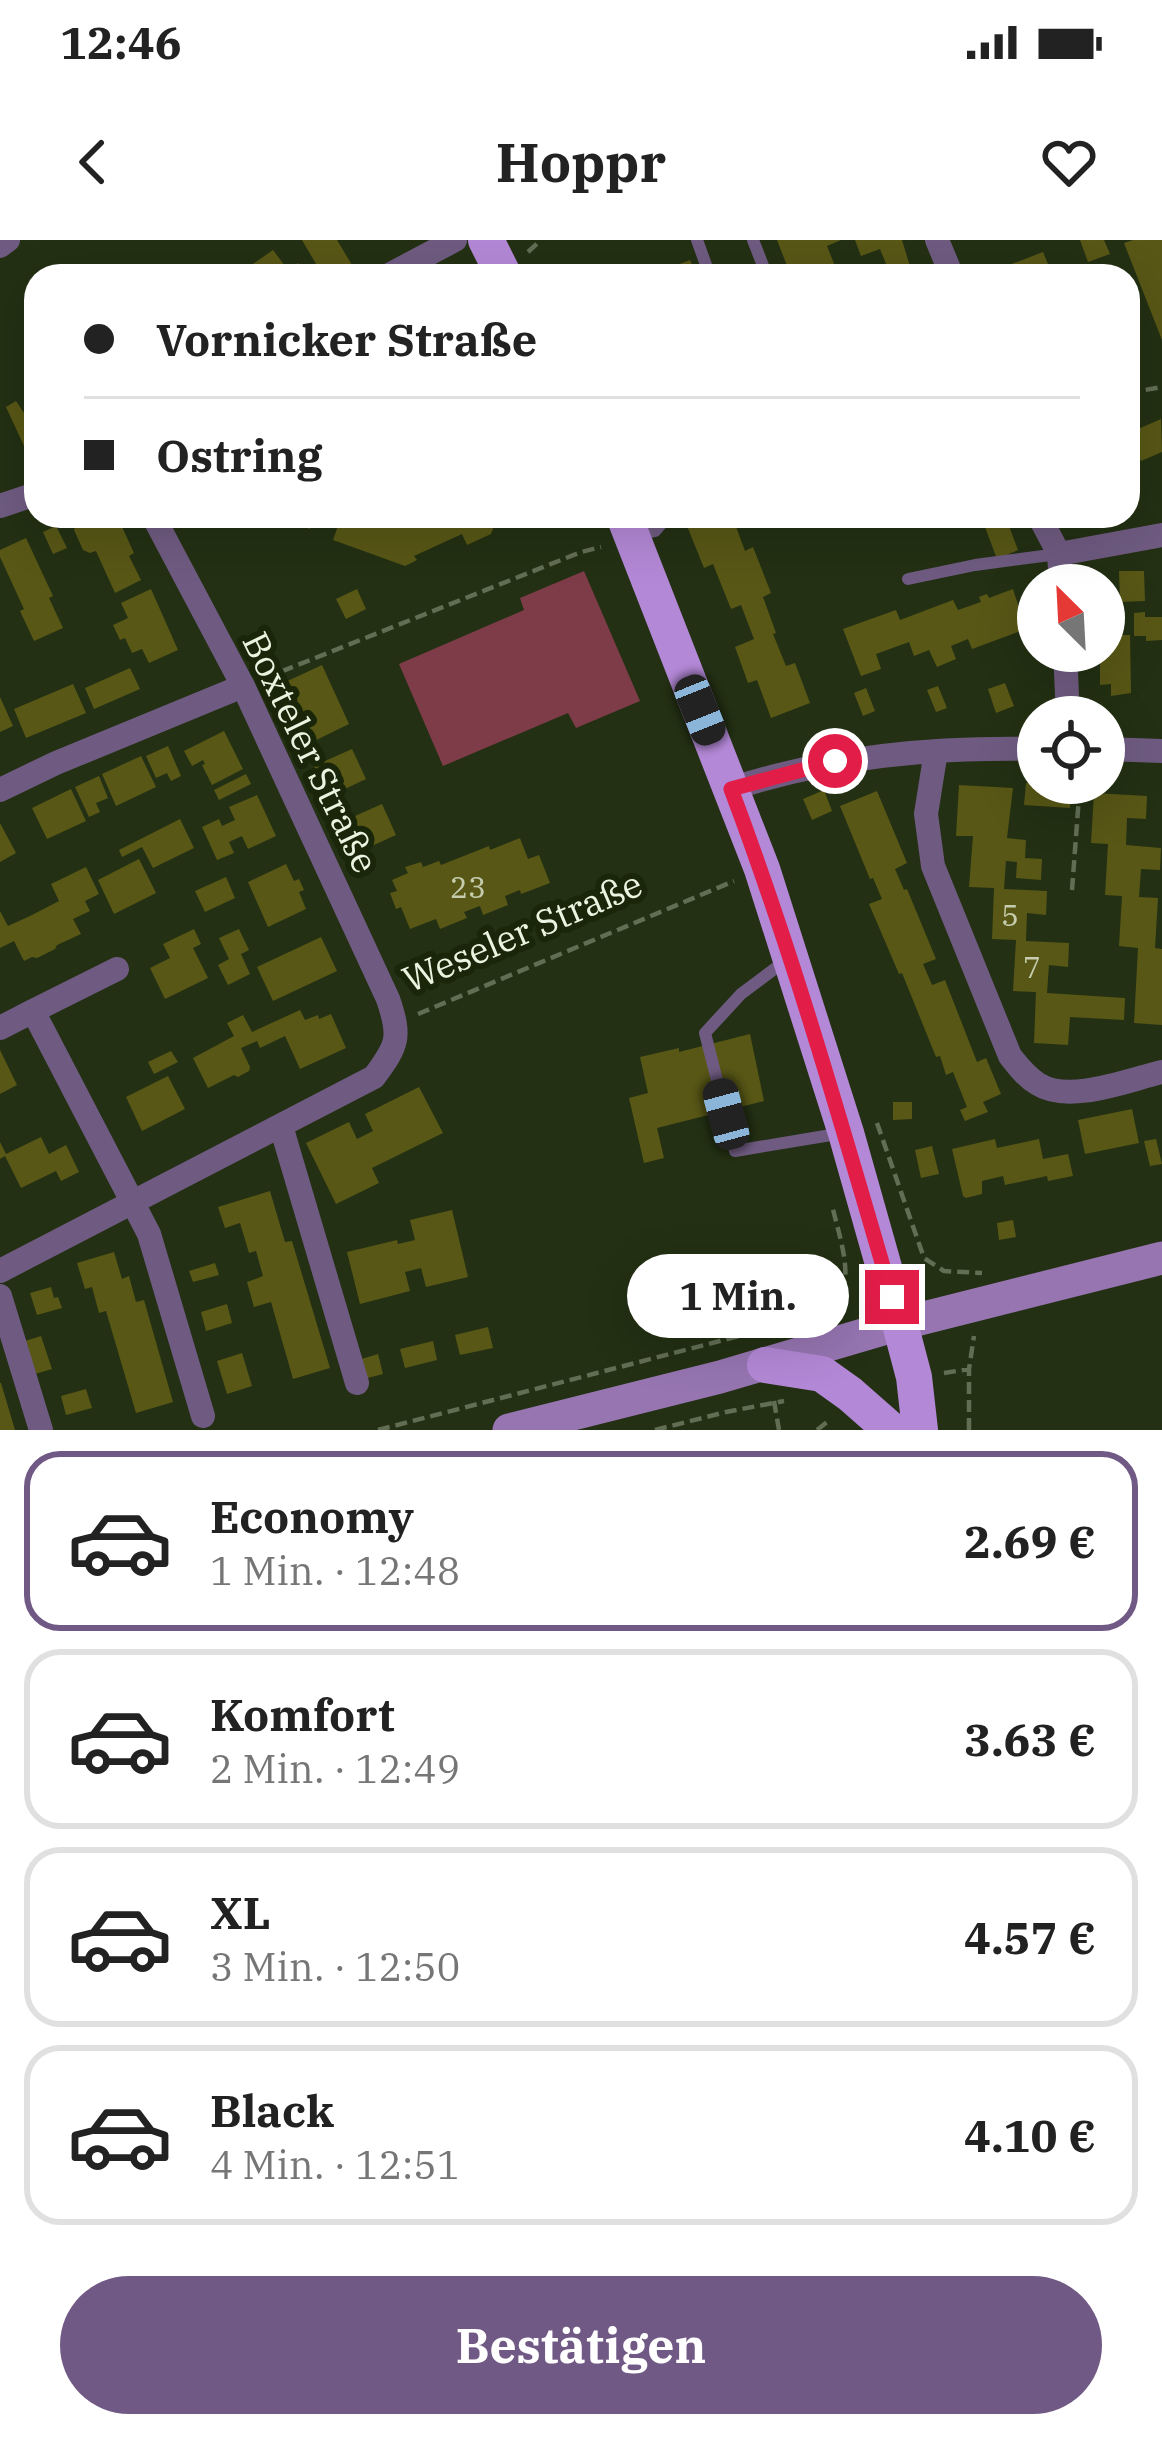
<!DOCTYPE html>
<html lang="de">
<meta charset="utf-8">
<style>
body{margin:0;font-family:"IBM Plex Serif",serif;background:#f2f2f2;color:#222;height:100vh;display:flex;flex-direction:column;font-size:45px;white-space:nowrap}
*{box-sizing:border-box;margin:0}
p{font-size:39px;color:#767676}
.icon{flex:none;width:66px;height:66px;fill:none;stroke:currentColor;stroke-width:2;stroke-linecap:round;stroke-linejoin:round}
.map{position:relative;height:1190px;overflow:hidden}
.details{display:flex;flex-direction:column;background:#fff;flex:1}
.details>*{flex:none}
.guide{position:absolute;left:24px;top:24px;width:1116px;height:264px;border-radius:36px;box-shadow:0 12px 48px #0002;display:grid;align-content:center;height:264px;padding:0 60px;background:#fff}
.needle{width:78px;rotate:336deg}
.tools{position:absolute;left:1017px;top:324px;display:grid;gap:24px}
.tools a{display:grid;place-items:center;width:108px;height:108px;border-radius:50%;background:#fff;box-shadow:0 12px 48px #0002;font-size:60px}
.end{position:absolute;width:54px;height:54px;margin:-27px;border:15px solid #e11d48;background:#fff;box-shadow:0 0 0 6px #fff}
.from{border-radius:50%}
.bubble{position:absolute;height:84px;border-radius:42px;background:#fff;box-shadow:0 12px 48px #0002;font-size:39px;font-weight:800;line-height:84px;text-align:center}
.car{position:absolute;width:36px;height:72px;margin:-36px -18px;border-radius:15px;box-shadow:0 0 9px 3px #0007;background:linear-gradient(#222 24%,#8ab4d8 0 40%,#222 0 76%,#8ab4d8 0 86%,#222 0)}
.guide b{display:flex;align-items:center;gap:42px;height:114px;font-size:45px}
.guide b+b{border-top:3px solid #e0e0e0}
.guide i{width:30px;height:30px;background:#222}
ul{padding:21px 0 0;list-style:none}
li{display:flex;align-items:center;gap:36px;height:180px;margin:0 24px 18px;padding:0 36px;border:6px solid #e0e0e0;border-radius:36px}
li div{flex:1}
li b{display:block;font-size:45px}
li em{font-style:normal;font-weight:800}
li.selected{border-color:#715985}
li>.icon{width:108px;height:108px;stroke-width:1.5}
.cta{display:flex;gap:24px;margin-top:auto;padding:24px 60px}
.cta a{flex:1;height:138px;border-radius:72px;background:#715985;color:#fff;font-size:48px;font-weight:800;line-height:138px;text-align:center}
.status{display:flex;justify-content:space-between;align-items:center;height:84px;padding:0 60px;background:#fff;direction:ltr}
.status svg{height:33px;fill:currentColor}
header{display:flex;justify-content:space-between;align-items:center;height:156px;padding:0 60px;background:#fff;font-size:54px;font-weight:800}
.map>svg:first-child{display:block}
.green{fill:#7e3c49}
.building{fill:#585716}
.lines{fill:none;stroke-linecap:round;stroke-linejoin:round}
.path{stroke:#626e54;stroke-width:4.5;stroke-dasharray:12 6;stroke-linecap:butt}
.lane{stroke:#6f5b81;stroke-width:12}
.street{stroke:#6f5b81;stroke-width:24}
.secondary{stroke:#9675b1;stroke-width:33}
.primary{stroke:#b388d6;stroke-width:36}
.route{stroke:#e11d48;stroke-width:15}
.labels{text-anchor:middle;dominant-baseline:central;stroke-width:12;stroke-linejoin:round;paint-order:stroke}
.number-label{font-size:30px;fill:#c6cdae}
.street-label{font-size:36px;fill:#ebf4e1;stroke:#1a2609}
</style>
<div class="status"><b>12:46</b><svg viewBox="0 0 49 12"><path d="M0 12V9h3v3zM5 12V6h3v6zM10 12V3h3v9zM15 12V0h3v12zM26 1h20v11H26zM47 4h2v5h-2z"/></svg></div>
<header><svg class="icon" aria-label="back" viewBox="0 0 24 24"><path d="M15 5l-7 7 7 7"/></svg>Hoppr<svg class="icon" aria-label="heart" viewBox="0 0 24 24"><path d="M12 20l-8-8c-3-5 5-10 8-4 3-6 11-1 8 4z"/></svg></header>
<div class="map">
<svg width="1162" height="1190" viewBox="0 0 1162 1190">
<rect width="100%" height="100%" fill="#233013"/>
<path class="green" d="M584 331 640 461 576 488 568 473 443 526 399 424 524 370 520 358Z"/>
<path class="building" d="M302 0H337L352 25 335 36H323Z
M777 0H841L827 6 839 36H791Z
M855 0H902L913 36H891L880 9 861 16Z
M1080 0H1104L1110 14 1088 22Z
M1133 0H1162V100L1124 3Z
M273 10 285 26V32L298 23 307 36H244L253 24Z
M1043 12 1053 36H1007L1004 27Z
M690 20 697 36H648Z
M16 161 24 173 27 171 33 185 28 187 31 196 36 194V232L6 167Z
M1161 179 1162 212 1141 221 1129 193Z
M105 276H117L134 313 129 316 141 340 115 353 96 311 90 313 83 310 74 290 77 283 85 279 93 282Z
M287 276H315L310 289 289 281Z
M347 276H375L403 286 426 276H498L491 294 467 305 462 294 414 316 417 320 405 326 333 300 341 277 346 279Z
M698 276H732L745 311 753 307 771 353 763 357 776 393 773 394 786 426 795 423 810 463 771 478 757 440 748 443 735 407 754 399 741 365 731 369 713 324 704 328 685 281Z
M1006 278 1018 310 997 319 985 287Z
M56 286 67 308 53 314 43 292Z
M26 298 53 356 49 358 63 388 34 401 20 371 24 369 0 317V310Z
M1119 331H1144L1145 361 1120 362Z
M151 349 178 410 149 423 142 409 132 413 125 398 120 400 113 385 128 378 121 363Z
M357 349 366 369 346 379 336 359Z
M1013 349 1026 389 972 409 968 399 951 406 956 419 937 427 929 410 914 416 909 402 876 414 881 429 861 436 843 389 896 370 900 380 953 360 958 370 981 362 979 357 987 354 989 358Z
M1145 372V377H1162V400L1146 401V396H1134V373Z
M1104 395H1130L1131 453 1111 456V444L1100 445V420H1089V411H1104Z
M322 425 349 484 306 505 296 483 291 486 283 468 288 466 279 445Z
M130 428 140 449 94 469 85 448Z
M1005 443 1014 466 996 473 988 449Z
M73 444 86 473 26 498 14 469Z
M938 446 947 468 936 472 927 450Z
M866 448 875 471 863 476 854 453Z
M0 457 13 486 0 492Z
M224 491 243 529 212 545 202 525 205 524 203 520 192 526 184 511Z
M168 506 181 536 171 541 167 533 156 538 146 516Z
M352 509 366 539 328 557 315 538 319 536 314 526Z
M141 516 156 547 116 566 102 534Z
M246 534 251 544 219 560 214 550Z
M99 536 108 558 96 563 100 572 89 577 75 547Z
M1026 543 1071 546 1070 568 1024 565Z
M959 545 1013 548 1007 598 1026 600 1025 618 1042 619 1041 640 1016 638 1017 622 1006 621 1004 649 1047 651 1046 675 1027 673 1026 701 1069 703 1068 727 1049 725 1047 753 1125 758 1124 780 1070 777 1068 805 1034 803 1036 752 1013 751 1016 700 992 699 994 648 969 647 973 596H956Z
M71 549 86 581 47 599 32 568Z
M824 550 832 571 812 580 803 559Z
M877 551 907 623 895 629 904 650 907 649 936 719 923 724 932 745 945 740 977 822 986 818 1001 854 983 862 988 872 965 881 960 870 967 867 953 832 946 835 940 816 936 817 902 733 899 734 869 664 882 659 873 638 870 639 840 566Z
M1094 553 1147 556 1146 579 1127 578 1126 605 1161 608 1160 630 1141 629 1139 657 1158 658 1155 708 1162 709V785L1134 783 1138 708 1119 706 1122 656 1105 655 1108 604 1091 603Z
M257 555 276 596 248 609 242 596 229 602 234 613 217 620 202 587 219 579 222 586 235 580 229 567Z
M382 564 396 595 354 614 337 584Z
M180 579 194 608 153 628 142 607 122 617 119 610Z
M0 583 16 613 0 622Z
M520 598 528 619 539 615 550 643 521 654 520 650 505 656 508 665 483 675 480 666 464 672 467 678 440 689 436 679 410 689 401 667 396 669 390 653 397 651 392 640 408 633 405 627 421 622 423 627 439 621 441 625 489 606 490 610Z
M139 619 156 653 114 674 98 640Z
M286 624 294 641 299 639 304 650 299 652 306 669 268 687 248 642Z
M86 627 99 654 85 661 90 671 73 679 81 694 57 705 55 709 37 718 32 717 24 721 14 701 0 708V671L8 686 30 676 59 661 51 644Z
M226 637 235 658 205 672 195 651Z
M194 689 201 704 193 708 208 738 165 759 150 728 170 718 163 704Z
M239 689 249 710 241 714 250 734 228 745 218 725 229 719 219 698Z
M321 697 337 731 273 761 257 727Z
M300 770 305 780 318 775 319 779 331 774 346 808 300 829 285 796 260 808 257 801 241 808 250 827 249 831 238 837 234 835 208 848 193 818 234 796 227 783 243 775 252 792Z
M750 794 764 861 657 888 664 918 644 923 629 858 648 853 640 817 679 808V812Z
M0 810 17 845 0 854Z
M171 811 178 822 154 834 148 822Z
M168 836 185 869 142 891 126 857Z
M419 847 443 893 372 928 379 943 336 964 306 903 349 882 357 899 373 891 365 874Z
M893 862H912V879L893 880Z
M1132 869 1139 903 1085 914 1078 880Z
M41 897 49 914 66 905 79 932 61 941 56 931 21 948 5 916 0 919V902L6 914Z
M995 899 997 908 1039 899 1043 919 1068 914 1073 936 1048 941 1047 936 1005 945 1003 936 982 941V954L966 958 963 956 952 909Z
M1156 899 1162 924 1150 926 1144 901Z
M932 906 939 934 921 938 915 910Z
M270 951 285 1002 292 1001 330 1128 293 1139 271 1062 254 1067 247 1042 263 1036 256 1011 249 1013 240 983 225 988 218 967Z
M452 970 468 1037 426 1047 421 1028 405 1032 410 1051 360 1064 347 1012 397 1000 398 1004 415 1000 410 980Z
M1013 980 1016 997 999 1000 997 983Z
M114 1012 122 1039 129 1036 136 1062 144 1060 173 1162 136 1173 106 1071 99 1073 92 1047 85 1049 77 1023Z
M215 1023 219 1035 193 1042 189 1031Z
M51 1047 54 1058 58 1057 62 1068 37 1075 30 1053Z
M227 1064 232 1083 206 1091 201 1072Z
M488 1087 493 1108 460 1115 455 1095Z
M41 1096 52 1129 35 1134 25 1101Z
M433 1101 437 1120 405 1128 400 1109Z
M242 1113 252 1146 227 1154 217 1121Z
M378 1114 383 1134 360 1140 355 1121Z
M0 1143H1L15 1190H0Z
M86 1149 92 1168 66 1175 61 1156Z"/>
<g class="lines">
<path class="path" d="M528 12 541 0
M1128 153 1162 147
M265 438 581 312 601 307
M1072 650 1080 543
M418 774 734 641
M877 883 924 1018 944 1031 982 1033
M944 1133 969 1129
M774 1161 779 1190
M378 1190 785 1084C801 1076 825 1069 838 1056 855 1039 838 992 833 969
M655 1190 726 1172 784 1161
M817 1190 831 1179
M969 1190V1129L974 1096"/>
<path class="lane" d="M697 0 710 36
M753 0 767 36
M634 296 655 291 668 276
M908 339 975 325 1058 314
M785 721 741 754 705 793 735 911 843 893"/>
<path class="street" d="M937 0 952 36
M0 6 8 0
M387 36 455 0
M0 266 36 254
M1039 276 1059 314 1162 295
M1059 314 1061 345
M1065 411 1068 477
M1104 509 1162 511
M936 511 926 574 933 626 1010 816C1018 826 1026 837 1038 844 1069 864 1128 840 1162 832
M731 549C832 516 933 507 1038 509
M0 550 56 523 243 446
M33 771 117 729
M0 788 33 771 149 994 203 1176
M281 886 357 1143
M0 1031 374 837C398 805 401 797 388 759L243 446 153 276
M0 1056 41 1190"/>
<path class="secondary" d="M509 1190 720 1137 900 1084 1162 1018"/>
<path class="primary" d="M486 0 504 36
M624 276 762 629 846 893 900 1084 914 1137 920 1190
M765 1125 822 1134 850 1154 891 1190"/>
</g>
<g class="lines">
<path class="route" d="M835 521 731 549C794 716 842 886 892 1057"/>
</g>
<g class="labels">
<g class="number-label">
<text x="468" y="646">23</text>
<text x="1010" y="674">5</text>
<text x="1032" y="726">7</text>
</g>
<g class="street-label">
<text transform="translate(311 512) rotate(64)">Boxteler Straße</text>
<text transform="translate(522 691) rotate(-23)">Weseler Straße</text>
</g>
</g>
</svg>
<div class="tools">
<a><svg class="needle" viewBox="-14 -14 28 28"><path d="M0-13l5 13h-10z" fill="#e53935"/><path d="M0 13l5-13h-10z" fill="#767676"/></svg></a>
<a><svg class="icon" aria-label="locate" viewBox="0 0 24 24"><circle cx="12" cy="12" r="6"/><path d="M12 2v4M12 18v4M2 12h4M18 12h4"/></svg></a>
</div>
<i class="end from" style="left:835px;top:521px"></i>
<i class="end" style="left:892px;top:1057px"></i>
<div class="bubble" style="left:627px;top:1014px;width:222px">1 Min.</div>
<i class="car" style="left:700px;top:470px;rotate:158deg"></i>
<i class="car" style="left:726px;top:874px;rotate:345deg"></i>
<div class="guide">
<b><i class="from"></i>Vornicker Straße</b>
<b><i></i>Ostring</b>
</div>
</div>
<section class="details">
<ul>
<li class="selected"><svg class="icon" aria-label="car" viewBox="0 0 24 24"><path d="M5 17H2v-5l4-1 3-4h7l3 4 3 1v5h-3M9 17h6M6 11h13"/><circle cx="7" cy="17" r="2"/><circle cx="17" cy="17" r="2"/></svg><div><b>Economy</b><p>1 Min. · 12:48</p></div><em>2.69 €</em></li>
<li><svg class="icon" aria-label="car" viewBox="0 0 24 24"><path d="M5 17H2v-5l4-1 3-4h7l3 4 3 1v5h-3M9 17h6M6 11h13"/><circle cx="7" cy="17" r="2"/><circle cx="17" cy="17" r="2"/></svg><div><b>Komfort</b><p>2 Min. · 12:49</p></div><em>3.63 €</em></li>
<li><svg class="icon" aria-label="car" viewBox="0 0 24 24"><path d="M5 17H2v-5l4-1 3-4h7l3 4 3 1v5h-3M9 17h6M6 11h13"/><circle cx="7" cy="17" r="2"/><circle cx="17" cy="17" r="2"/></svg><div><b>XL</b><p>3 Min. · 12:50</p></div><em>4.57 €</em></li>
<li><svg class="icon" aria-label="car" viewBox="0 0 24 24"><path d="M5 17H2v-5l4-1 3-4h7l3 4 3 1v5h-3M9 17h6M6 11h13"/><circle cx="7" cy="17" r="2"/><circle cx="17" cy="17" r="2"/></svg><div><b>Black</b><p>4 Min. · 12:51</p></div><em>4.10 €</em></li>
</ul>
<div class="cta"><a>Bestätigen</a></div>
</section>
